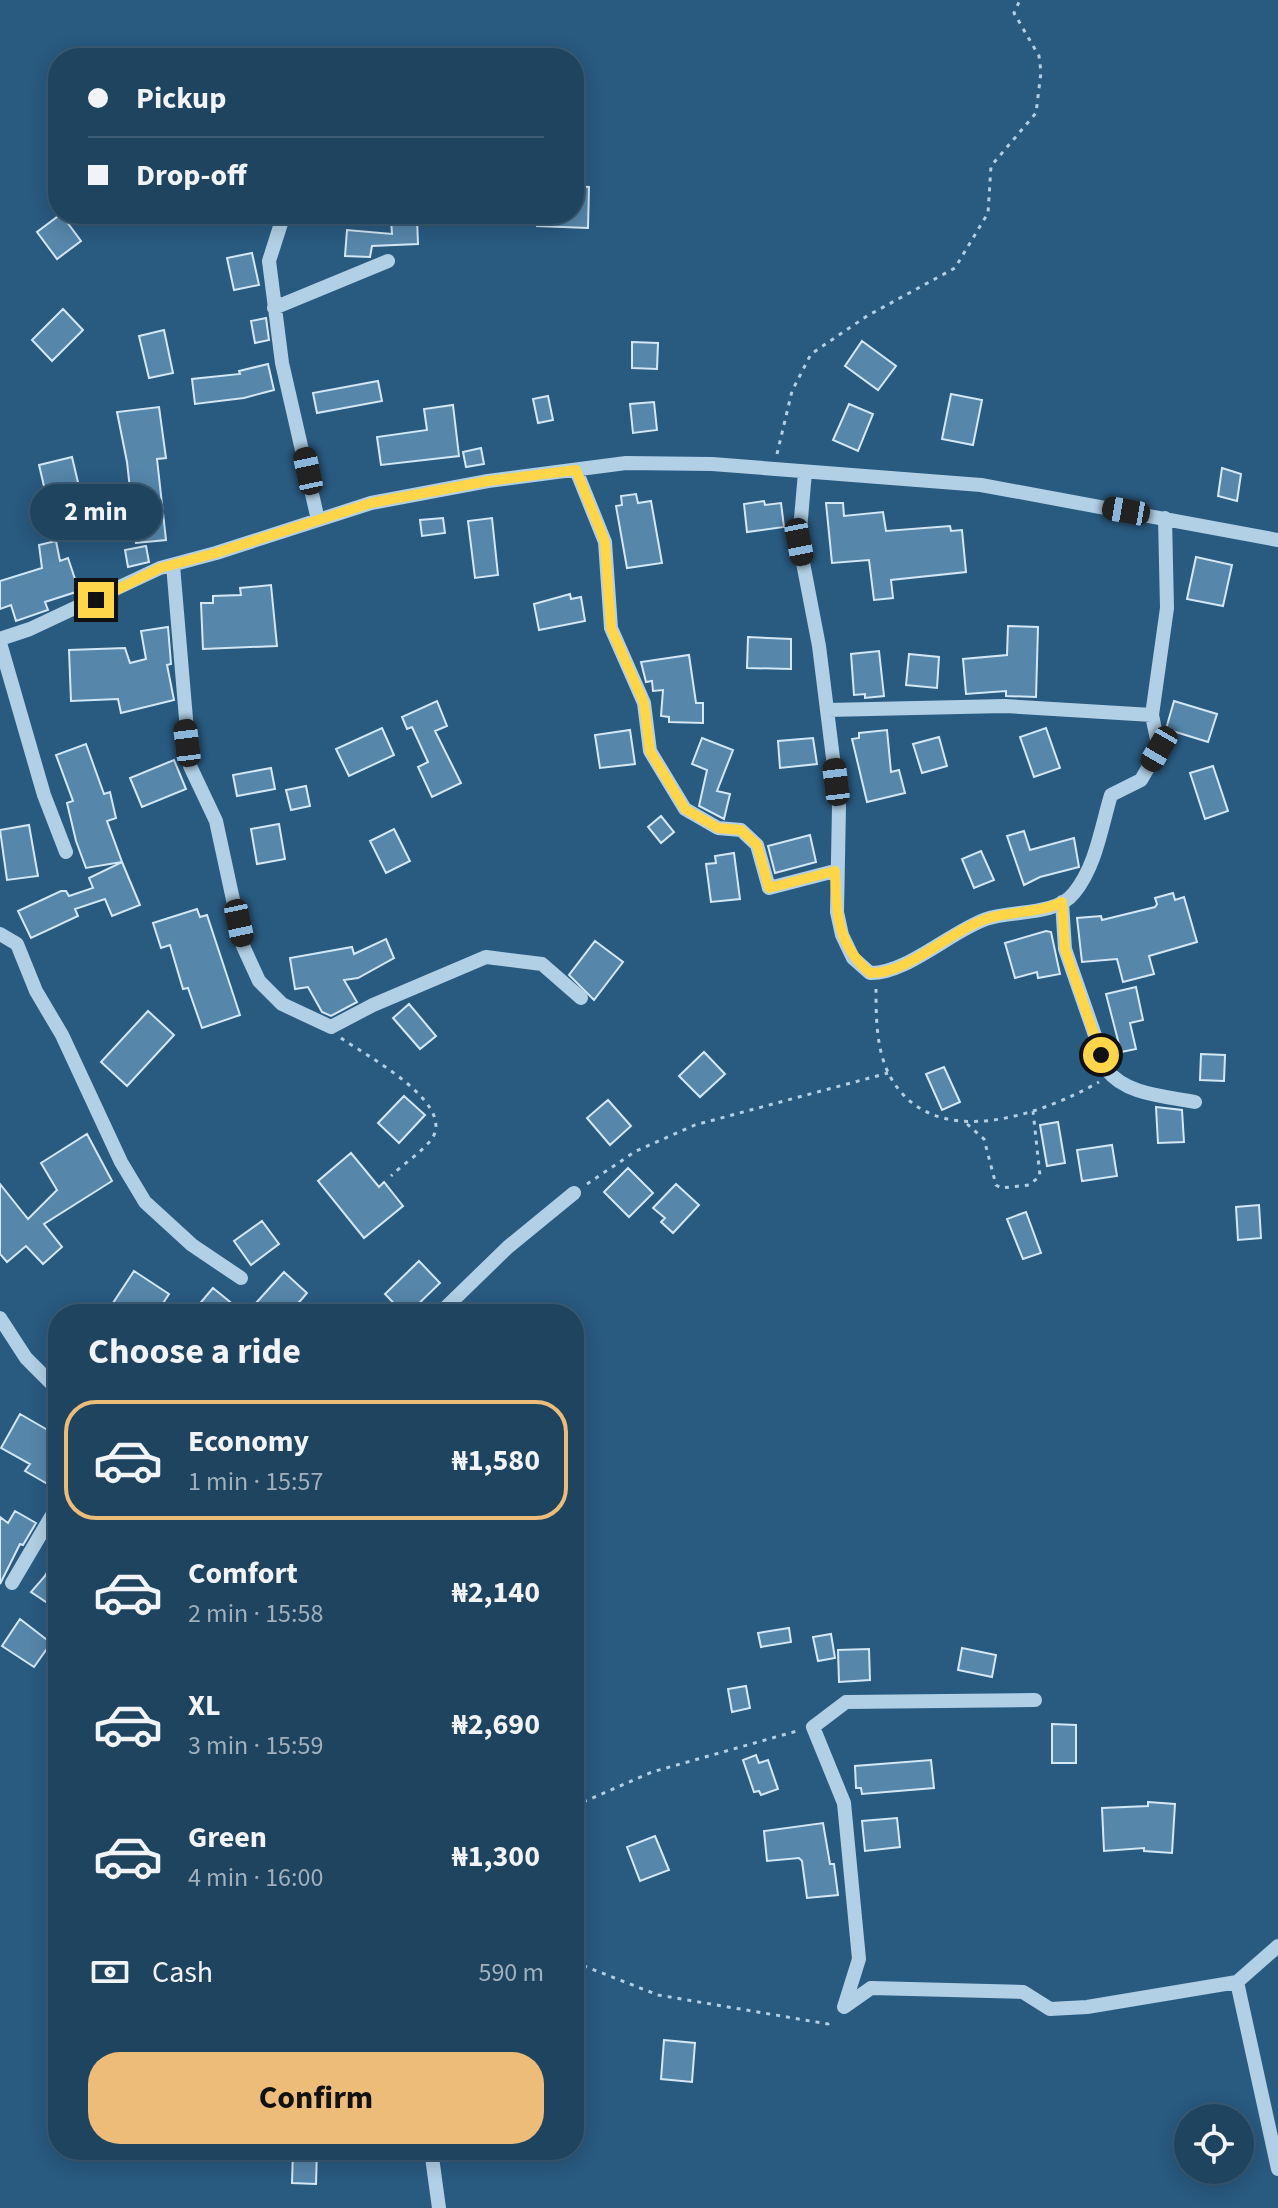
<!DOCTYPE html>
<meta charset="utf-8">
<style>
body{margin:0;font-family:"Source Sans 3",sans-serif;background:#2c4e69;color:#f1f3f6;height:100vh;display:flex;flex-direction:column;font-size:30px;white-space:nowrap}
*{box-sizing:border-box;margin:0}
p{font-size:26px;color:#a1b0bd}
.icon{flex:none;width:44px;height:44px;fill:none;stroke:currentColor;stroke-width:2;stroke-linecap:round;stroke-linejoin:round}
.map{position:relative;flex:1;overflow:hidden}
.sheet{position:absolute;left:48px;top:1304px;width:536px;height:856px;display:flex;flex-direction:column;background:#1f4460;border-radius:32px;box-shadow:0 4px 20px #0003,0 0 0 2px #3c5c75}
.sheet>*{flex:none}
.hud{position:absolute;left:48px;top:48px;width:536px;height:176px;border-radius:32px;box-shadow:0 4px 20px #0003,0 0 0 2px #3c5c75;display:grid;align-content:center;height:176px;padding:0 40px;background:#1f4460}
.fabs{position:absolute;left:1174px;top:2104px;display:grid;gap:16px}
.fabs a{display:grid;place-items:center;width:80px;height:80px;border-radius:50%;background:#1f4460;box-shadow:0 4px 20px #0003,0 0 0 2px #3c5c75;font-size:40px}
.end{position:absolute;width:36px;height:36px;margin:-18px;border:10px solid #ffd54a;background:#111;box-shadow:0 0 0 4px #111}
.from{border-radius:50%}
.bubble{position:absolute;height:56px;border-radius:28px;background:#1f4460;box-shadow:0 4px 20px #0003,0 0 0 2px #3c5c75;font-size:26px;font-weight:700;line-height:56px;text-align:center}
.car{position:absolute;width:24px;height:48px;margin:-24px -12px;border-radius:10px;box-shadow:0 0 6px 2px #0007;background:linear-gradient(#222 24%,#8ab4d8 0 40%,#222 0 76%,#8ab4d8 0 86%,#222 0)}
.hud b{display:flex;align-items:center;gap:28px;height:76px;font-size:30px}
.hud b+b{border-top:2px solid #3c5c75}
.hud i{width:20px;height:20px;background:#f1f3f6}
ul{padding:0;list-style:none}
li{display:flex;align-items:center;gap:24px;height:120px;margin:0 16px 12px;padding:0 24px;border:4px solid transparent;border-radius:32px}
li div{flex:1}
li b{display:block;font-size:30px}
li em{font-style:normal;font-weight:700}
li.current{border-color:#ecbc78}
li>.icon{width:72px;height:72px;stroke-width:1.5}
h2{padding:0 40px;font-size:36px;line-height:96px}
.pay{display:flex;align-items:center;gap:20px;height:88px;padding:0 40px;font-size:30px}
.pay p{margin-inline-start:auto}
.action{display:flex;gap:16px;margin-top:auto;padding:16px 40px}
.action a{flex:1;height:92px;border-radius:32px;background:#ecbc78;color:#111;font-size:32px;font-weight:700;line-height:92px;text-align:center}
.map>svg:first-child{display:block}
.building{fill:#5686aa;stroke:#d4e7f5;stroke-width:2}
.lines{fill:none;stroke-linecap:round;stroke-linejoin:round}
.path{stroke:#b1cfe5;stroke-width:3;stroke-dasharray:4 6;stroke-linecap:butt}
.minor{stroke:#b1cfe5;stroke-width:14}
.route{stroke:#ffd54a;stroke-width:10}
</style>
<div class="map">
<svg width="1278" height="2208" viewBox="0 0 1278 2208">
<rect width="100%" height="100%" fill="#295a80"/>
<path class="building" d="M574 186 589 187 588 228 537 226V214H574Z
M61 214 81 241 57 259 37 232Z
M417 218 418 244 372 246 370 257 345 256 347 230 392 234 391 220Z
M252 253 259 285 234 290 227 258Z
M63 309 83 330 52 361 32 340Z
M266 318 269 340 255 343 251 321Z
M164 330 173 373 149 378 139 336Z
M862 341 896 366 878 390 845 366Z
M632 342 658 343 657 369 632 368Z
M268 364 274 390 244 398 195 404 192 379 240 374 239 371Z
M378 381 382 401 317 413 313 393Z
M951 394 982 400 973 445 942 439Z
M548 396 553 420 538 423 533 399Z
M654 402 657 430 633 433 630 404Z
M849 404 873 414 858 451 833 440Z
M453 405 459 456 381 465 377 437 427 430 424 409Z
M159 407 166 458 157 459 166 540 136 543 127 462 117 412Z
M481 448 484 464 466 467 463 452Z
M72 457 81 495 48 503 39 465Z
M1222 468 1241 474 1237 501 1218 496Z
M636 494 638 503 651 501 662 563 627 568 616 506 622 505 621 496Z
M764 501 765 505 781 503 784 527 747 532 744 504Z
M826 503H843L844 516 883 512 886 531 950 526 951 531 962 530 966 572 891 580 893 598 874 600 869 560 832 563Z
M443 518 445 533 422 536 420 520Z
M492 518 498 575 475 578 468 521Z
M56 541 60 561 68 558 79 591 45 602 48 610 16 621 11 605 0 609V581L42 568 39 545Z
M146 546 149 562 128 567 125 550Z
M1196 557 1232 565 1223 606 1187 599Z
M271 585 277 646 203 649 201 603H213V596L241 595 240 588Z
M570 594 571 599 581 597 585 621 539 630 534 604Z
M1008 626 1038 627 1036 697 1006 696V691L966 694 963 659 1007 655Z
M168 627 171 664 167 665 174 700 121 713 118 699 71 701 69 650 125 648 130 663 146 659 141 631Z
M748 637 791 639V669L747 668Z
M879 651 884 696 865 698V694L854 695 851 654Z
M909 654 939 657 937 688 906 685Z
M689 655 696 703H703V723L669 722V717L661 716 663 690 653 691 652 681 646 682 641 662Z
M437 701 447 726 435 731 461 783 432 797 418 767 428 762 412 727 407 729 402 717Z
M1174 701 1217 714 1208 742 1166 729Z
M382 728 394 755 349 776 336 749Z
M1046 728 1060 768 1034 777 1020 737Z
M630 730 635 764 600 768 595 735Z
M887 730 891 772 899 770 905 793 867 802 852 739 859 738V733Z
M939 737 947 766 922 773 913 744Z
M702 738 733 750 717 791 730 794 724 819 699 806 707 770 692 764Z
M813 738 817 764 780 768 778 741Z
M86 744 104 794 110 792 116 818 107 821 122 862 86 868 76 841 67 803 73 801 56 755Z
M174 760 186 789 142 807 130 778Z
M1213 766 1228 811 1205 819 1190 773Z
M271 768 275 789 237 796 233 775Z
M306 786 310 806 291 810 286 790Z
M661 816 674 832 661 843 648 827Z
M279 824 285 859 257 864 251 829Z
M29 825 38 876 7 880 0 830Z
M394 829 410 861 386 873 370 841Z
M1024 831 1030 850 1074 838 1079 867 1040 877 1024 885 1007 836Z
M810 835 816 862 775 873 768 846Z
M981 851 994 880 974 888 962 859Z
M734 853 740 899 711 902 706 864 716 863 715 856Z
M122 862 140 905 112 916 105 899 75 909 78 916 31 938 18 911 61 891H66L69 896 93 888 89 878Z
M1173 893 1175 900 1184 897 1197 942 1149 956 1154 974 1123 982 1117 959 1082 962 1077 918 1101 916 1102 920 1155 907 1157 904 1155 898Z
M197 909 200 917 207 915 240 1015 202 1028 188 988 183 989 170 945 161 948 153 923Z
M1046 931 1051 932 1060 974 1038 978 1037 972 1015 978 1005 943Z
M386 939 394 958 358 978 344 980 357 1002 331 1016 322 1012 308 987 295 989 290 958 352 947 354 954Z
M595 941 623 962 594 1000 569 975Z
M1136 987 1143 1020 1130 1023 1136 1049 1121 1052 1106 994Z
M409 1004 436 1036 420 1049 393 1018Z
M148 1011 174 1035 127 1086 101 1062Z
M704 1052 725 1074 700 1097 679 1076Z
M1201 1054 1225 1055 1224 1081 1200 1080Z
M944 1067 960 1102 942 1110 926 1074Z
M404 1096 425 1115 399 1143 378 1123Z
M608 1100 631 1126 610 1145 587 1118Z
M1156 1107 1182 1110 1184 1142 1158 1143Z
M1058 1122 1065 1163 1047 1166 1040 1125Z
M87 1134 112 1181 44 1224 62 1247 43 1264 26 1246 7 1262 0 1254V1184L28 1219 57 1190 41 1163Z
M1112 1145 1117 1176 1082 1181 1077 1150Z
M351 1153 379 1187 384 1182 403 1206 364 1238 318 1181Z
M628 1168 653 1193 629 1217 604 1192Z
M676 1184 699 1205 673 1233 661 1222 665 1218 653 1208Z
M1259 1205 1261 1238 1238 1240 1236 1207Z
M1026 1212 1041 1253 1023 1259 1007 1219Z
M262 1221 279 1244 251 1265 234 1241Z
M419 1261 440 1283 408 1314H404L385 1294Z
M134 1271 169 1294 156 1314H130L113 1303Z
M284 1272 307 1293 289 1314H269L256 1303Z
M213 1288 235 1306 229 1314H191Z
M20 1414 58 1436V1474L51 1486 25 1471 30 1464 1 1448Z
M15 1511 36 1523 23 1545 20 1544 0 1584V1517L8 1523Z
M58 1552V1610L31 1592 45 1576Z
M20 1619 51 1643 34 1667 2 1646Z
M789 1628 791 1642 761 1647 758 1633Z
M831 1634 835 1658 818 1661 813 1637Z
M962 1648 996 1655 992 1677 958 1670Z
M869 1649 870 1680 839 1682 838 1650Z
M746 1686 750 1708 732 1712 728 1689Z
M1052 1724 1076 1725V1763H1052Z
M756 1755 759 1763 768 1760 778 1789 761 1795 759 1791 754 1792 743 1760Z
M931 1760 934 1788 862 1794 861 1788H856L855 1766Z
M1148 1802 1175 1804 1172 1853 1144 1851V1848L1104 1851 1102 1808 1148 1806Z
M897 1818 900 1847 865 1851 862 1821Z
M823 1823 830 1864H834L838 1895 807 1898 802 1861 799 1858 767 1861 764 1831Z
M655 1836 669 1870 640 1881 627 1847Z
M664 2040 695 2043 692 2082 661 2079Z
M293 2150H317L316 2184 292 2183Z"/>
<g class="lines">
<path class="path" d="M777 454 792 391 811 354 867 316 955 268 988 213 991 166 1036 113 1041 72 1039 56 1014 13 1020 0
M876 989C876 1017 876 1052 891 1078 934 1153 1041 1115 1099 1082
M341 1038C365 1055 453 1101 433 1137 424 1151 403 1164 391 1176
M967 1124 984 1139 996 1185 1001 1188 1029 1185 1040 1176 1033 1111
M587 1184 636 1151 695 1125 888 1073
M574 1806 652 1772 797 1731
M574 1962 658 1995 828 2024 833 2019"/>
<path class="minor" d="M284 214 269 261 282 363 318 520
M274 308 388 261
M576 470 605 542 611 628 644 703 650 751 685 809 718 828 741 830 757 845 769 888 835 871
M805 472 799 542 819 646 839 806 837 912 842 935 853 958 870 973C906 974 950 932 986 919 1012 910 1056 916 1074 893 1096 866 1101 828 1111 795L1141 780 1159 749 1152 715 1167 608 1165 518
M173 565 190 766 216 821 243 946 259 981 282 1004 331 1027 373 1005 486 957 542 964 581 998
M0 639 30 629 160 568 216 553 371 503 488 481 626 463 712 464 981 485 1278 540
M0 643 44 795 66 852
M827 710 1005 706 1152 715
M1062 902 1065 949 1107 1070C1126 1095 1166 1096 1195 1102
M0 934 17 944 36 991 62 1035 121 1162 145 1202 192 1245 241 1278
M439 1314 508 1247 574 1193
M0 1318 26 1358 58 1390
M12 1583 58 1505
M1035 1700 846 1702 813 1727 844 1803 859 1959 844 2007 871 1988 1023 1992 1050 2009 1087 2007 1237 1982 1278 1946
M1237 1982 1278 2169
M431 2150 439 2208"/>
</g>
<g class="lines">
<path class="route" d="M96 600 160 568 216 553 371 503 488 481 576 470 605 542 611 628 644 703 650 751 685 809 718 828 741 830 757 845 769 888 835 871C837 914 836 943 870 973 909 974 950 930 989 918 1012 911 1041 913 1062 902L1065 949 1101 1055"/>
</g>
</svg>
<div class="fabs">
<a><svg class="icon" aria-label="locate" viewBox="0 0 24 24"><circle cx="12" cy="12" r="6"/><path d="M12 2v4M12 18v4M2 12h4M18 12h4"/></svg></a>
</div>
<i class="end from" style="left:1101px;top:1055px"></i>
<i class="end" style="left:96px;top:600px"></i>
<div class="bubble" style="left:30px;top:484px;width:132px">2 min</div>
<i class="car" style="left:308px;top:471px;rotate:348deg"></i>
<i class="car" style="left:1126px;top:511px;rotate:280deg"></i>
<i class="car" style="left:799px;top:542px;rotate:169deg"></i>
<i class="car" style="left:187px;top:743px;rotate:353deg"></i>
<i class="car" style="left:1159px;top:749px;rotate:210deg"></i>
<i class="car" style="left:836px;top:782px;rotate:353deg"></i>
<i class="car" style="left:239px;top:923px;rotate:168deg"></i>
<div class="hud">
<b><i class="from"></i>Pickup</b>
<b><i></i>Drop-off</b>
</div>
<section class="sheet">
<h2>Choose a ride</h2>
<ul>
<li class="current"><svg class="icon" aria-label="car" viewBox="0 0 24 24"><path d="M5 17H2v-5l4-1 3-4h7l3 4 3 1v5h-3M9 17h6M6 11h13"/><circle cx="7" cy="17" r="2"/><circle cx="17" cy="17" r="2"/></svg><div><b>Economy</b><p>1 min · 15:57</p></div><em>₦1,580</em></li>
<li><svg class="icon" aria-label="car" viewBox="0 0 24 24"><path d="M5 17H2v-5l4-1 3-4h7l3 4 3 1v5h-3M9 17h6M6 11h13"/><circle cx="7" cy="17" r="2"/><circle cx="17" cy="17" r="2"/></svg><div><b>Comfort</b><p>2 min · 15:58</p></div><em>₦2,140</em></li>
<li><svg class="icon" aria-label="car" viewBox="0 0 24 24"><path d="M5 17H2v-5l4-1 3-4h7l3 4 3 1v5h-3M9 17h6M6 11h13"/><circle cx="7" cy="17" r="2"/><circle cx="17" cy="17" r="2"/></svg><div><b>XL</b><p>3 min · 15:59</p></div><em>₦2,690</em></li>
<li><svg class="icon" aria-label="car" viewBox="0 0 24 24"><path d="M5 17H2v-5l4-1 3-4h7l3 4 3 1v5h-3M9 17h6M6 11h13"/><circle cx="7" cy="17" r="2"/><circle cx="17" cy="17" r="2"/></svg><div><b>Green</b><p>4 min · 16:00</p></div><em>₦1,300</em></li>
</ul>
<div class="pay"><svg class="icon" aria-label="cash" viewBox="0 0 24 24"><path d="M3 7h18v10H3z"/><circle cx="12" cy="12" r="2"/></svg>Cash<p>590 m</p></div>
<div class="action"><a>Confirm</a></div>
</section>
</div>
